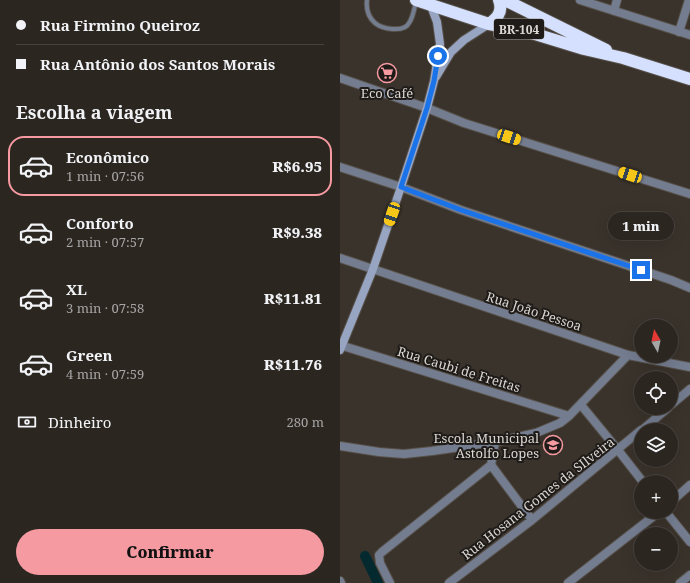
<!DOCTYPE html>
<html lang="pt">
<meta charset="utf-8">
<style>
body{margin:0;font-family:"Noto Serif",serif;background:#38322e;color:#f1f3f6;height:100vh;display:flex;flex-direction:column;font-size:15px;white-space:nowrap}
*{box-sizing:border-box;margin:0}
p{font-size:13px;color:#a6a5a5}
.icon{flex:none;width:22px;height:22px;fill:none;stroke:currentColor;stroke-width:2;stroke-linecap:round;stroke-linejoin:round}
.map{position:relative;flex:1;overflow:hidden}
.sheet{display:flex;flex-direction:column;background:#2c2621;width:340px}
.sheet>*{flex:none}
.hud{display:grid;align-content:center;height:88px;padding:0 16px;background:#2c2621}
.needle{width:26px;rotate:351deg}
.buttons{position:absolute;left:294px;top:319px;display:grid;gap:8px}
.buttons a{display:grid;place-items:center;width:44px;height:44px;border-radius:50%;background:#2c2621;box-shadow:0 4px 16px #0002,0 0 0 1px #48433f;font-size:20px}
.end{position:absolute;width:18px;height:18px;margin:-9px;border:5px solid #1a73e8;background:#fff;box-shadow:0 0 0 2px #fff}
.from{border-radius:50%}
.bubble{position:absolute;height:28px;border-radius:14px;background:#2c2621;box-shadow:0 4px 16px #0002,0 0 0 1px #48433f;font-size:13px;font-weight:800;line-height:28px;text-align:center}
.car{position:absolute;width:12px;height:24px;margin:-12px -6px;border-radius:5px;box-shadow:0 0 3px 1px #0007;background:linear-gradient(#f5c518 24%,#345 0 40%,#f5c518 0 76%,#345 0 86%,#f5c518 0)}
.hud b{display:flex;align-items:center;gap:14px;height:38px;font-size:15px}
.hud b+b{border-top:1px solid #48433f}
.hud i{width:10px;height:10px;background:#f1f3f6}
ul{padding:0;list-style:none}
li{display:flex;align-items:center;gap:12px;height:60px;margin:0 8px 6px;padding:0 8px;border:2px solid transparent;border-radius:16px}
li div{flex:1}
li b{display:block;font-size:15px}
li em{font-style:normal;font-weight:800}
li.on{border-color:#f49aa0}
li>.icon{width:36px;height:36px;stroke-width:1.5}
h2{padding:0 16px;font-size:18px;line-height:48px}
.pay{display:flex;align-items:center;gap:10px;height:44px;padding:0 16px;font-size:15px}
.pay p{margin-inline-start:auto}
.button{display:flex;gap:8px;margin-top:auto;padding:8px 16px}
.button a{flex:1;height:46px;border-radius:24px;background:#f49aa0;color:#111;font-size:16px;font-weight:800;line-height:46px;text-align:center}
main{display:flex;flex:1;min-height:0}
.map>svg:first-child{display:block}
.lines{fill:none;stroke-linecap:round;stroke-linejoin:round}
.canal{stroke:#04292f;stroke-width:10}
.lane-casing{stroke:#57514a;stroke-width:6}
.street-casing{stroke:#57514a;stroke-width:10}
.secondary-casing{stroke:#57514a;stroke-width:10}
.highway-casing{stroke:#57514a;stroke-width:14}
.lane{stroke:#747d90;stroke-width:4}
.street{stroke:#747d90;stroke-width:8}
.secondary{stroke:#97a5c3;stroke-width:8}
.highway{stroke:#d4e0fd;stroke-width:12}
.route{stroke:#1a73e8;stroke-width:5}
.labels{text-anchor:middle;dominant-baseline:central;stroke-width:4;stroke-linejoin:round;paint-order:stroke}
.shield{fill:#1e1b18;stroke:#a29f9a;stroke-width:1}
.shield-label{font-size:12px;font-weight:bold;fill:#dbd7d2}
.poi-label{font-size:13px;fill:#dbd7d2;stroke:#1e1b18}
.street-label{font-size:13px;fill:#dbd7d2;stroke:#1e1b18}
</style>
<main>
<section class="sheet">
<div class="hud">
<b><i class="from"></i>Rua Firmino Queiroz</b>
<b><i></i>Rua Antônio dos Santos Morais</b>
</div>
<h2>Escolha a viagem</h2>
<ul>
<li class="on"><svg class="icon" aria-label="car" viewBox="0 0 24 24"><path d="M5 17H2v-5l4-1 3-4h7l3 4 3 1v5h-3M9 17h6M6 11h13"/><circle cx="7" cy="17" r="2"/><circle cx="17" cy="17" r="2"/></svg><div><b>Econômico</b><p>1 min · 07:56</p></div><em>R$6.95</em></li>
<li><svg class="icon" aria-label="car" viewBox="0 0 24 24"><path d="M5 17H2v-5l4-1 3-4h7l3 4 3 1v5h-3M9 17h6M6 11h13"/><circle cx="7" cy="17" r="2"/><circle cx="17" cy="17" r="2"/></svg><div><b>Conforto</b><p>2 min · 07:57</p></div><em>R$9.38</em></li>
<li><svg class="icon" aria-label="car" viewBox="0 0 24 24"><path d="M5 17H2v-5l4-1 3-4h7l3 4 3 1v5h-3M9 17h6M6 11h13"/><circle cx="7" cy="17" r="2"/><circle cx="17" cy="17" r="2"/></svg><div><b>XL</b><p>3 min · 07:58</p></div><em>R$11.81</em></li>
<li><svg class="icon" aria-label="car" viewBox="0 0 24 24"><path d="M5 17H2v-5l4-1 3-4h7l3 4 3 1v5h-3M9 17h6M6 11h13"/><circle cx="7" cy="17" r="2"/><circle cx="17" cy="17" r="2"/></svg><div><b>Green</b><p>4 min · 07:59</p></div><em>R$11.76</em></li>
</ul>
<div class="pay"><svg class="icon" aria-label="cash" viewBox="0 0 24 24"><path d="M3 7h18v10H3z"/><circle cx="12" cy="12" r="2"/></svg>Dinheiro<p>280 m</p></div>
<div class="button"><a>Confirmar</a></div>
</section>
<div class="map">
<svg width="350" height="583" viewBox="0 0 350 583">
<rect width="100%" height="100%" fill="#3a332c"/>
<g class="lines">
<path class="canal" d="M25 556 38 583"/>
<defs>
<path id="lane" d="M27 0C26 9 28 17 35 23 42 29 64 33 69 23 73 18 74 9 76 2"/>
<path id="street" d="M240 0 350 35
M274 11 277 0
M339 32 349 0
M0 78 87 108 124 123 350 194
M0 167 61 187 121 210 331 280 350 288
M0 258 288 355 350 367
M0 345 229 416
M241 405 278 450 303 482
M331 405 350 389
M302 430 328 408
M155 442 151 465 192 520
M0 446 39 452 64 454 92 451 155 442 196 433 220 423 229 416 288 355
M331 502 350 485
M326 512 350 542
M0 581 1 583
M50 583 40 563 39 555 42 552 151 465
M109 583 192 520 301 430
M228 583 319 512
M340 583 350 575"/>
<path id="secondary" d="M96 77 111 52 124 40 149 24
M0 350 33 269 61 187 87 108 94 81 100 44 97 22 91 6"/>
<path id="highway" d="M76 0 149 24 182 30 244 49 283 58 350 79
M165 0 266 50
M149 24C158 18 163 11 159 0"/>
</defs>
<use href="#lane" class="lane-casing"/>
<use href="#street" class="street-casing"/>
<use href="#secondary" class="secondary-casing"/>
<use href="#highway" class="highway-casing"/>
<use href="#lane" class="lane"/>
<use href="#street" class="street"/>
<use href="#secondary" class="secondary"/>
<use href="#highway" class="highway"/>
</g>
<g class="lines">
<path class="route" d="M98 56 94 81 87 108 61 187 121 210 301 270"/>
</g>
<defs>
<symbol id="supermarket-ring" viewBox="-11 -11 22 22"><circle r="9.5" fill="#1e1b18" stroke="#f49aa0" stroke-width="1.5"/><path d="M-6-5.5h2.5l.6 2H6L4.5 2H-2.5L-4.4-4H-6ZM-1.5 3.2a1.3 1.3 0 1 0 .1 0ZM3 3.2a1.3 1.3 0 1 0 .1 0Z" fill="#f49aa0"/></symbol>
<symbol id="school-ring" viewBox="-11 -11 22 22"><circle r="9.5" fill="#1e1b18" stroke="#f49aa0" stroke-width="1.5"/><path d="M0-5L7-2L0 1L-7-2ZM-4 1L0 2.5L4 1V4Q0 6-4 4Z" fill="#f49aa0"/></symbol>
</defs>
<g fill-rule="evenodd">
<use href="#supermarket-ring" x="36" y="62" width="22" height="22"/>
<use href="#school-ring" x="202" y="434" width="22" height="22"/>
</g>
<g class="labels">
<rect class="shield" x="154" y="19" width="50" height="20" rx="3"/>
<g class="shield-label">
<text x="179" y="29">BR-104</text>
</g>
<g class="poi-label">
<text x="47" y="93">Eco Café</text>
<text x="199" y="438" text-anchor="end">Escola Municipal<tspan x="199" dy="15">Astolfo Lopes</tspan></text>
</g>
<g class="street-label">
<text transform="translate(194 311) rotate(18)">Rua João Pessoa</text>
<text transform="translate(119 369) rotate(17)">Rua Caubi de Freitas</text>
<text transform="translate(198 498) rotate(-38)">Rua Hosana Gomes da SIlveira</text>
</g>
</g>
</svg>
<div class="buttons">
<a><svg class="needle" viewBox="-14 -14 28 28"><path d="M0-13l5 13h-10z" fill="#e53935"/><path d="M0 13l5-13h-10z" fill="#a6a5a5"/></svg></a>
<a><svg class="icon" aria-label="locate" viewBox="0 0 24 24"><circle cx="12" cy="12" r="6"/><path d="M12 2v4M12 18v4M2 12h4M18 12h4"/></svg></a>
<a><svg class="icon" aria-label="layers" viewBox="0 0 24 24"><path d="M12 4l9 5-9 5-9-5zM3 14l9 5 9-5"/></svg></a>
<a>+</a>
<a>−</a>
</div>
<i class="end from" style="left:98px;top:56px"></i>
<i class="end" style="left:301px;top:270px"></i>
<div class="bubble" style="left:268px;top:212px;width:66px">1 min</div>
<i class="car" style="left:169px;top:137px;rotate:108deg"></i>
<i class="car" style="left:290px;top:175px;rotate:288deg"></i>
<i class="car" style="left:52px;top:214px;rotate:199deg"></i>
</div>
</main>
